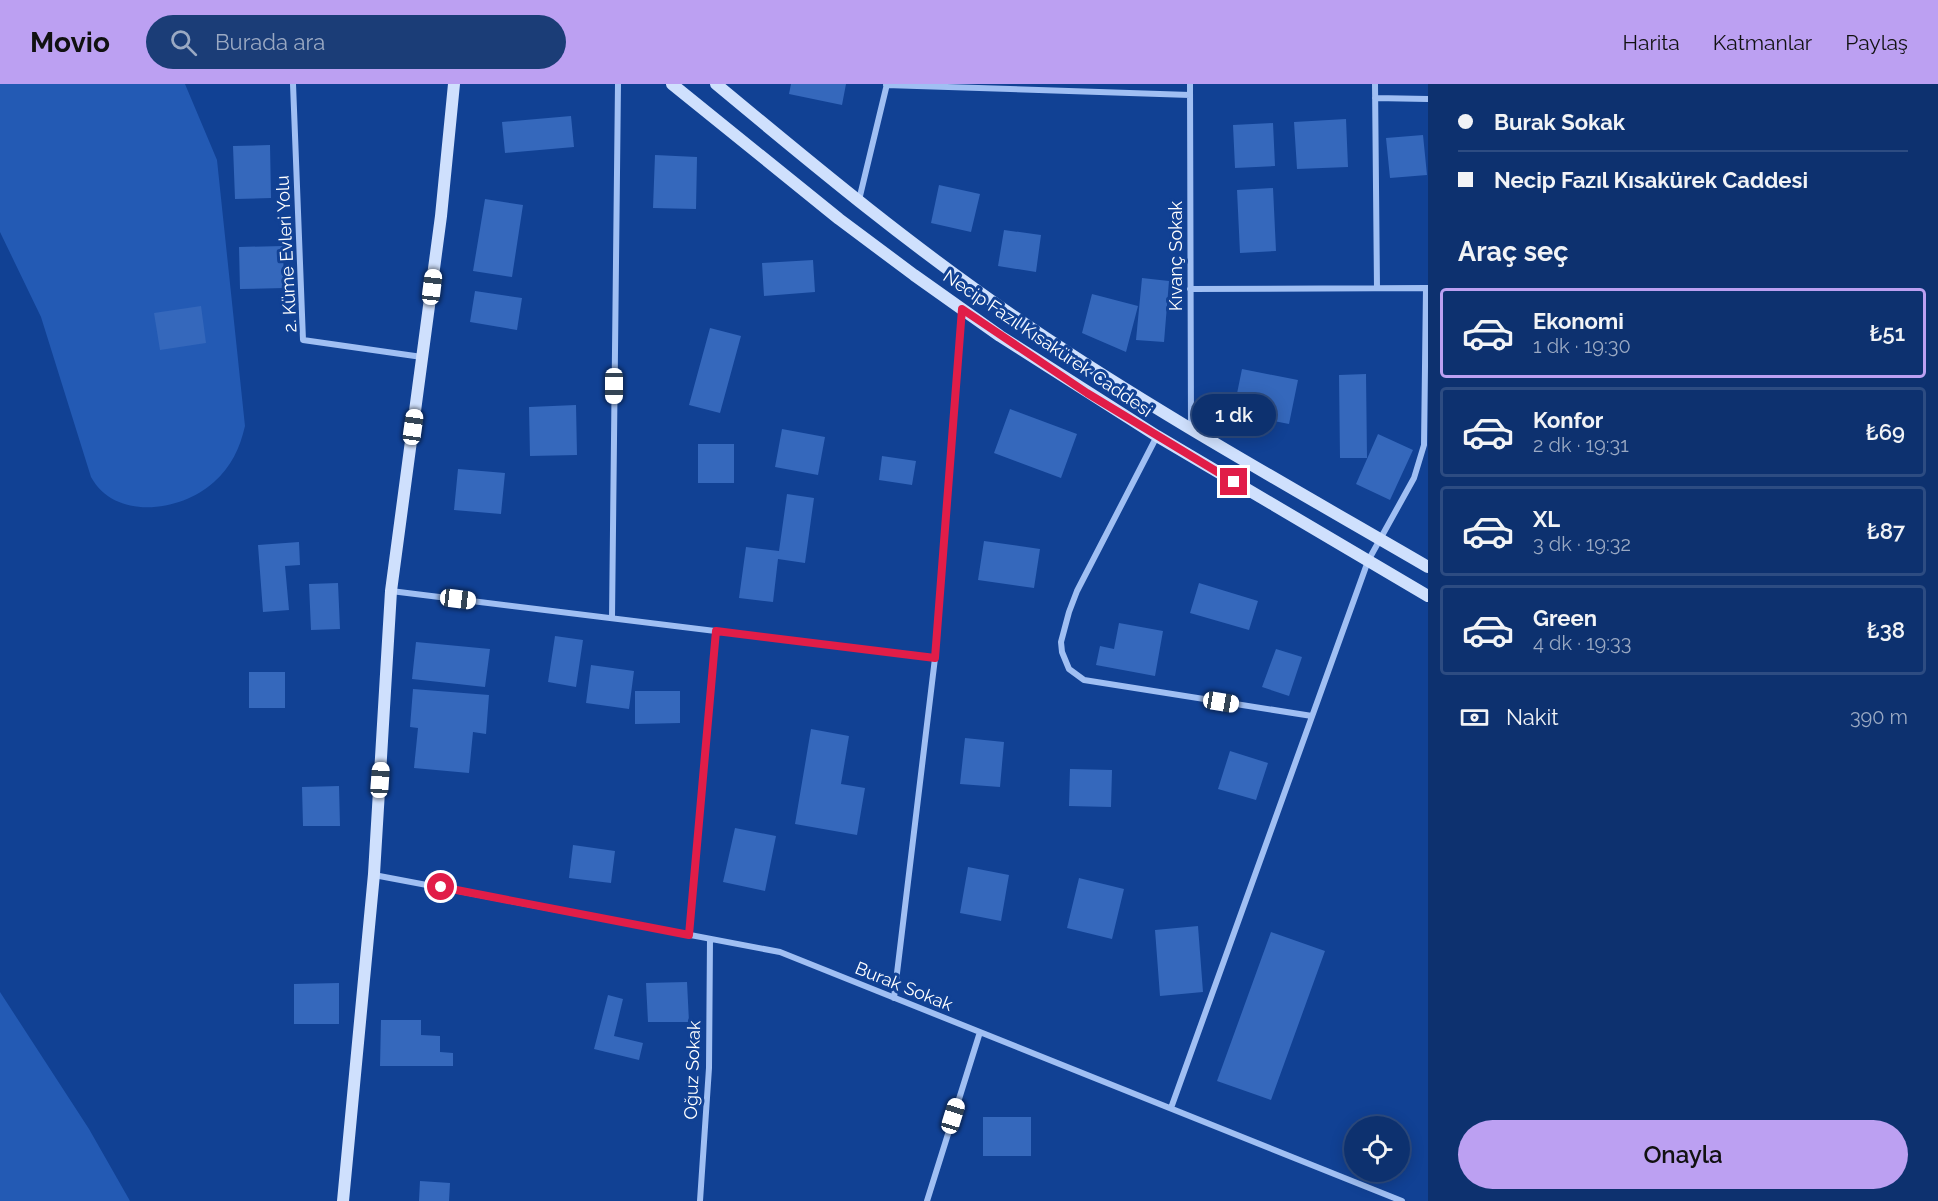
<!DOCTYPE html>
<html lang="tr">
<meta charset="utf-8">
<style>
body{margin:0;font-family:Raleway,sans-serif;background:#1b3d77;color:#f1f3f6;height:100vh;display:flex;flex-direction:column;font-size:22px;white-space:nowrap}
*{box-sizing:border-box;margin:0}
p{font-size:20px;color:#9aa9c3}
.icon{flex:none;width:33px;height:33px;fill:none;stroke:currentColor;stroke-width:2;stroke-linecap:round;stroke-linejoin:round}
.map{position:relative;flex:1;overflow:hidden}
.panel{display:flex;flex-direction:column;background:#0d316f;width:510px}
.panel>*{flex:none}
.top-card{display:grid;align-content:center;height:132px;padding:0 30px;background:#0d316f}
.controls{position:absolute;left:1344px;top:1032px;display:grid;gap:12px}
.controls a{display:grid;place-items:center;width:66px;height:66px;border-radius:50%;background:#0d316f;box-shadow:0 3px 15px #0003,0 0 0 2px #2d4c82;font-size:30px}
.end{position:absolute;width:27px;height:27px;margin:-14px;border:8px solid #e11d48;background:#fff;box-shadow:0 0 0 3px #fff}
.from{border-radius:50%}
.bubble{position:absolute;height:42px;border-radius:21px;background:#0d316f;box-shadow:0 3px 15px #0003,0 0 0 2px #2d4c82;font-size:20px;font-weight:600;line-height:42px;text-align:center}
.car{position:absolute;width:18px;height:36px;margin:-18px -9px;border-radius:8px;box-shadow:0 0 4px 2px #0007;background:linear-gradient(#fff 24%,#345 0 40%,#fff 0 76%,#345 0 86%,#fff 0)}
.top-card b{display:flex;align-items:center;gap:21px;height:57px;font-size:22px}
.top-card b+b{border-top:2px solid #2d4c82}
.top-card i{width:15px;height:15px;background:#f1f3f6}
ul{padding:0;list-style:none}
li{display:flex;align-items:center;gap:18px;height:90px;margin:0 12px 9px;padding:0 18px;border:3px solid #2d4c82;border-radius:6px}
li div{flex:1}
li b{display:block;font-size:22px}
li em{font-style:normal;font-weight:600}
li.current{border-color:#bca0f2}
li>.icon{width:54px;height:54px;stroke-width:1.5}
h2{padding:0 30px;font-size:27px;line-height:72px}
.pay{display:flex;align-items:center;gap:15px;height:66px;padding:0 30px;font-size:22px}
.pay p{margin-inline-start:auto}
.action{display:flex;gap:12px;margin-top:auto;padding:12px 30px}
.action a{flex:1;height:69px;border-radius:36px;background:#bca0f2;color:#111;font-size:24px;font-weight:600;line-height:69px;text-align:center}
header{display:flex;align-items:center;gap:36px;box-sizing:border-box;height:84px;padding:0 30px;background:#bca0f2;color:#111}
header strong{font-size:28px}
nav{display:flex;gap:33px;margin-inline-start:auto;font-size:21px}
.search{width:420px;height:54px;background:#1b3d77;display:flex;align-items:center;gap:15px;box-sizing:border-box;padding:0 21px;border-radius:33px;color:#9aa9c3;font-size:22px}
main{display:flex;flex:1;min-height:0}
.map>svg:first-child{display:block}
.green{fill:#235ab4}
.building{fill:#3568bc}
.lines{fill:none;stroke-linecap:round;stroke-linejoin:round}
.street{stroke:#a0bff3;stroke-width:6}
.secondary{stroke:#cfe0fd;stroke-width:12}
.route{stroke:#e11d48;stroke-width:8}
.labels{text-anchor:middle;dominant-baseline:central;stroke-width:6;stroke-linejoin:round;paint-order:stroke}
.street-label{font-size:18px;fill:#fff;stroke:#114194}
</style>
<header>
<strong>Movio</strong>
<div class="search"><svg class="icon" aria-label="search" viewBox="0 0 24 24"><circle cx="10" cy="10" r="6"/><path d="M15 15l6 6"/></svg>Burada ara</div>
<nav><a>Harita</a><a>Katmanlar</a><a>Paylaş</a></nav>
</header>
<main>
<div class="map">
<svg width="1428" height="1117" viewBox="0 0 1428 1117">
<rect width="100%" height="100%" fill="#114194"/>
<path class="green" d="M0 0H185L217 76 245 342C240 364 231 383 214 398 181 428 115 437 91 393L41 233 0 148Z
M0 908 89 1045 130 1117H0Z"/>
<path class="building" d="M791 0H846L842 21 789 10Z
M571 32 574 63 505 69 502 38Z
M1346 35 1348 83 1297 85 1294 38Z
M1273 39 1275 82 1235 84 1233 41Z
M1423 51 1427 91 1390 94 1386 54Z
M270 61 271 114 235 115 233 62Z
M655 71 697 73 696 125 653 124Z
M939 101 980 110 971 148 931 139Z
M1273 104 1276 167 1240 169 1237 106Z
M485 115 523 121 512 193 473 187Z
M1004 146 1041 151 1036 188 998 182Z
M283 162 284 204 240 205 239 163Z
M813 176 815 208 764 212 762 179Z
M1142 194 1169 197 1164 258 1136 256Z
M475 207 522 214 517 246 470 238Z
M1092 210 1138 222 1126 268 1082 249Z
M201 222 206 259 160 266 154 229Z
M710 244 741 252 720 329 689 321Z
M1242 285 1298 296 1289 340 1233 329Z
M1366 290 1367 374H1340L1339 291Z
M576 321 577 371 530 372 529 323Z
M1010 325 1077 350 1061 394 994 369Z
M782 345 825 353 818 391 775 383Z
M1378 350 1413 366 1390 416 1356 400Z
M698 360H734V399H698Z
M882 372 916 377 912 401 879 396Z
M458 385 505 389 501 430 454 426Z
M787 410 814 414 805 479 778 475 773 518 739 514 746 463 779 467Z
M984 457 1040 465 1034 504 978 496Z
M299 458 300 481 285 482 289 526 263 528 258 461Z
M338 499 340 545 311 546 309 500Z
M1199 499 1258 517 1249 546 1190 529Z
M1119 539 1163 547 1155 592 1096 581 1100 562 1114 565Z
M555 552 583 556 576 603 548 598Z
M416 558 490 565 485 603 412 595Z
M1276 565 1302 573 1289 612 1262 603Z
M591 581 634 587 629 625 586 619Z
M249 588H285V624H249Z
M413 605 489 611 486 650 473 648 469 689 414 684 418 644 410 643Z
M635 607H680V639L635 640Z
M811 645 849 652 841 700 865 704 857 751 795 740Z
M965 654 1004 658 1000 703 960 700Z
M1230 667 1268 679 1256 716 1218 705Z
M1070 685 1112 686 1111 723 1069 722Z
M339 702 340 742H303L302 703Z
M735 744 776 752 765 807 723 798Z
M573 761 615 767 611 799 569 794Z
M968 783 1009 791 1001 837 960 829Z
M1079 794 1124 805 1112 855 1067 844Z
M1198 842 1203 908 1160 912 1155 846Z
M1271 848 1325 867 1271 1016 1217 997Z
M687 898 689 938H648L646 899Z
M339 899V940H294V900Z
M608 911 623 915 614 952 643 959 639 976 594 965Z
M381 936H421V951L440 952V968L453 969V982H380Z
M983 1033H1031V1072H983Z
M420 1097 450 1099 449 1117H419Z"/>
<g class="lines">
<path class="street" d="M293 0 303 256 422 273
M1190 0 1191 344
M1375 0 1377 204
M886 1 1190 11
M1375 14 1428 15
M859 116 887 0
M1190 205 1427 204
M1157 352 1077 507 1069 528 1061 558 1062 568 1069 585 1084 596 1312 632
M391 507 935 574
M612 534 618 0
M374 791 780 868 1402 1117
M689 851 716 547
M894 914 935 574 962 225
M1171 1024 1368 477 1414 394 1424 361 1426 204
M700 1117 709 984 710 855
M927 1117 980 948"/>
<path class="secondary" d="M672 0 839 135 914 191 1000 252 1157 352 1428 512
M716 0C817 84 918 168 1028 242 1157 329 1294 405 1428 483
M343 1117 374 790 391 507 441 132 454 0"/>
</g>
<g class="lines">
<path class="route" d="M441 803 689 851 716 547 935 574 962 225 1087 309 1234 398"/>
</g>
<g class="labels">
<g class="street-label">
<text transform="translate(286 170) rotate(-93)">2. Küme Evleri Yolu</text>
<text transform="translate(1175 172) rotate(-90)">Kıvanç Sokak</text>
<text transform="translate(1048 259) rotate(34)">Necip Fazıl Kısakürek Caddesi</text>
<text transform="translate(904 902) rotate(22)">Burak Sokak</text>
<text transform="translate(692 986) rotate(-88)">Oğuz Sokak</text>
</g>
</g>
</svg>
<div class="controls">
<a><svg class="icon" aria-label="locate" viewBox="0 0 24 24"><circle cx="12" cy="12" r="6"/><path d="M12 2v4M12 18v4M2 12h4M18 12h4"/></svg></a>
</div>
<i class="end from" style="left:441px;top:803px"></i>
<i class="end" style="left:1234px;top:398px"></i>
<div class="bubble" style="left:1192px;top:310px;width:84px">1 dk</div>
<i class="car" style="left:432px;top:203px;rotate:7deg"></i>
<i class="car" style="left:614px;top:302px;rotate:180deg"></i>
<i class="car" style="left:413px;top:343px;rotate:8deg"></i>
<i class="car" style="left:458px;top:515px;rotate:97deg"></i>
<i class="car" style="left:1221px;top:618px;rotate:99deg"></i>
<i class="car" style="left:380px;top:696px;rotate:4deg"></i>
<i class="car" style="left:953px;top:1032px;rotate:17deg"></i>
</div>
<section class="panel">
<div class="top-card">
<b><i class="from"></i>Burak Sokak</b>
<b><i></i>Necip Fazıl Kısakürek Caddesi</b>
</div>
<h2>Araç seç</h2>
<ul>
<li class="current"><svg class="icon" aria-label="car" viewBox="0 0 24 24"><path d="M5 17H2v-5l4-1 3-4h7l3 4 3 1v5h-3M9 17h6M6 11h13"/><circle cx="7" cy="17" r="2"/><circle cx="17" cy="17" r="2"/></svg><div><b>Ekonomi</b><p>1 dk · 19:30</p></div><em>₺51</em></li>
<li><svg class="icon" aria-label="car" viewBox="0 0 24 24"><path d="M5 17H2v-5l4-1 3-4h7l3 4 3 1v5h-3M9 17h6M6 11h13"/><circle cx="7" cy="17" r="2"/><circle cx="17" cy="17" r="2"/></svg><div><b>Konfor</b><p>2 dk · 19:31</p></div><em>₺69</em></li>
<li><svg class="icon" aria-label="car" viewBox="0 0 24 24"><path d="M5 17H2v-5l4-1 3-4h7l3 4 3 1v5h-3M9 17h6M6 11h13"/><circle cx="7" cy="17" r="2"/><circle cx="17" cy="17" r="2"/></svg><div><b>XL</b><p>3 dk · 19:32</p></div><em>₺87</em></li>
<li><svg class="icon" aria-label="car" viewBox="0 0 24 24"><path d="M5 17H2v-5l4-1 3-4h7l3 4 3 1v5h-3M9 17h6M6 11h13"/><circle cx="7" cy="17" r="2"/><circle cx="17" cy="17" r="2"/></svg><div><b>Green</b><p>4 dk · 19:33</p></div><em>₺38</em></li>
</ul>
<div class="pay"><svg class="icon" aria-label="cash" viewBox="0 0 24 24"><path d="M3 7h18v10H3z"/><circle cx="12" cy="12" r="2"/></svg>Nakit<p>390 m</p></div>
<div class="action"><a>Onayla</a></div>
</section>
</main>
